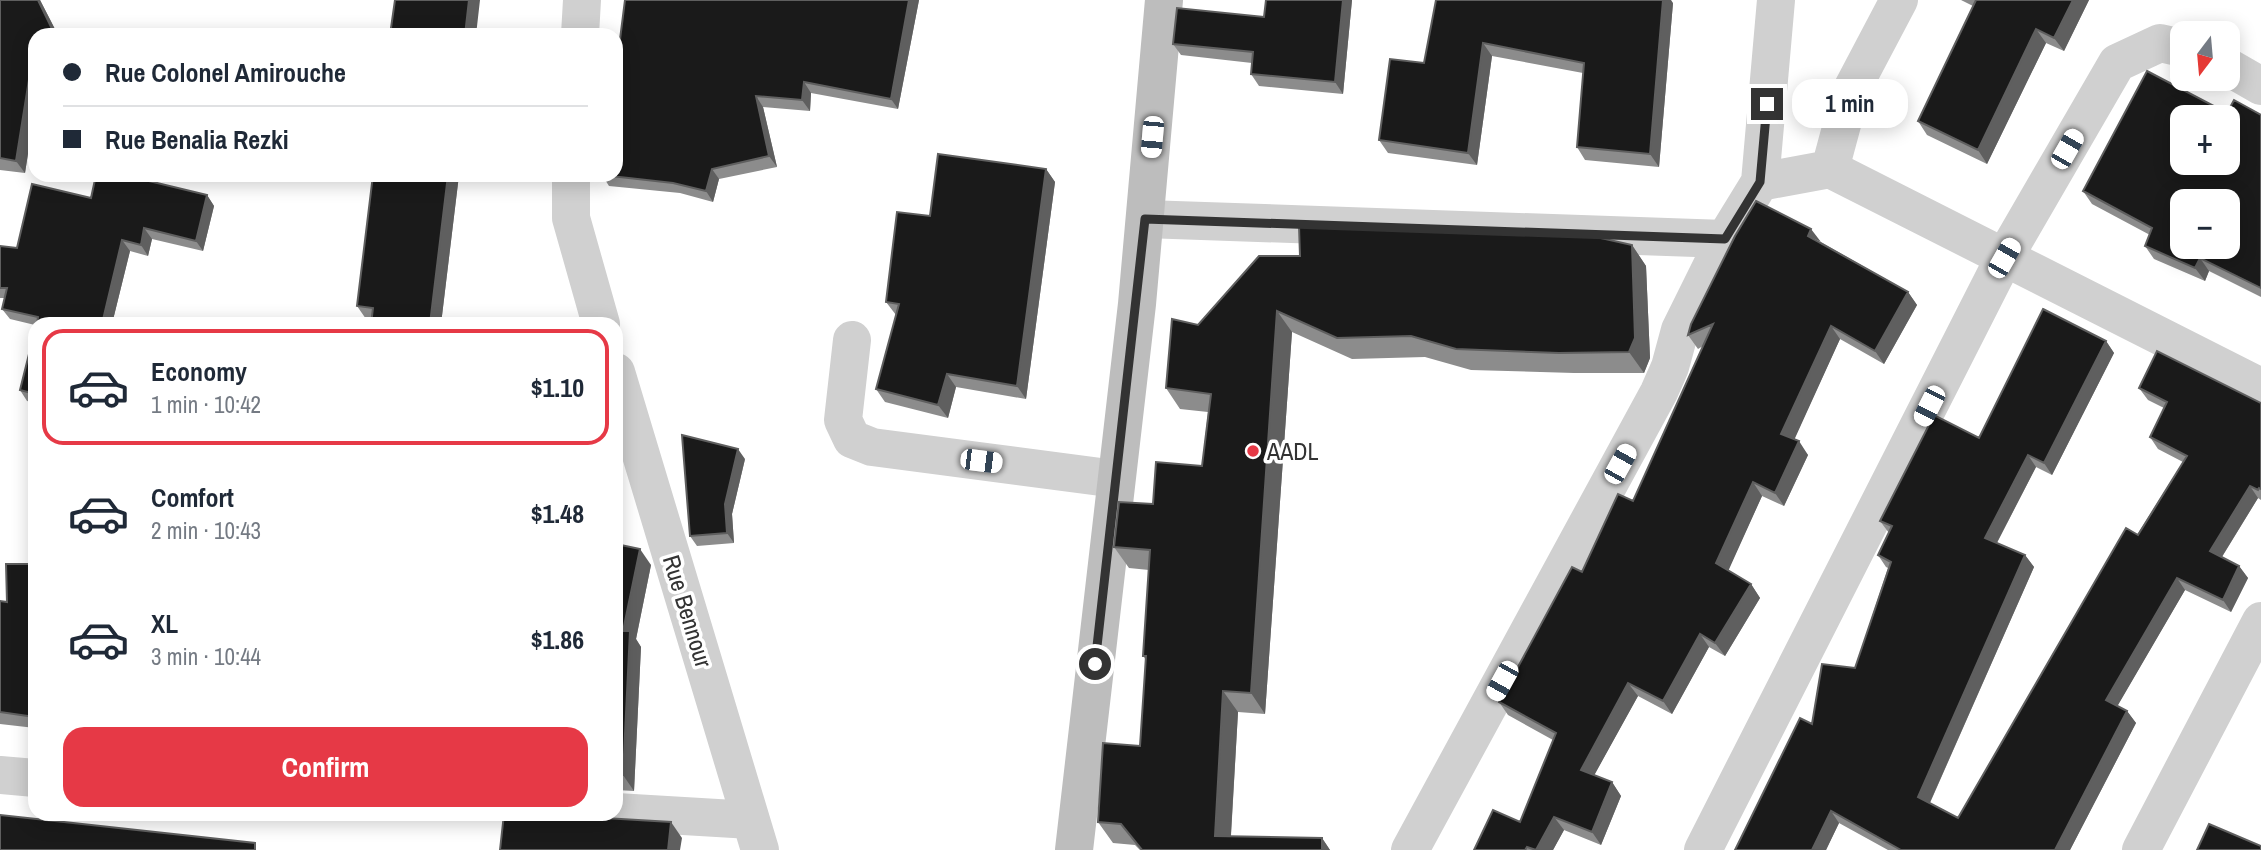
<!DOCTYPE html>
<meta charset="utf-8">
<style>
body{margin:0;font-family:"Archivo Narrow",sans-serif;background:#f6f6f7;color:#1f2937;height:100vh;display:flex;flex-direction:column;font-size:26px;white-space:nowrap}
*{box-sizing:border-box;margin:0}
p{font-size:23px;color:#747a83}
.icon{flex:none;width:38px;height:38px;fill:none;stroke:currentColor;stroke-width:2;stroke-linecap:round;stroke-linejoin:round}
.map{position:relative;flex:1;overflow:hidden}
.panel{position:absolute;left:28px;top:317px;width:595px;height:504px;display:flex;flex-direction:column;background:#fff;border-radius:21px;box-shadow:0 4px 18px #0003}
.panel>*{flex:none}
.hud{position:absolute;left:28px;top:28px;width:595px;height:154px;border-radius:21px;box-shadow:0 4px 18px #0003;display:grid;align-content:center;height:154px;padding:0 35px;background:#fff}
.needle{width:46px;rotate:196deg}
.tools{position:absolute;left:2170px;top:21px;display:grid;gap:14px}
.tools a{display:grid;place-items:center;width:70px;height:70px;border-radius:14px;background:#fff;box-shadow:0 4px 18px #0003;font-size:35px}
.end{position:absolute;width:32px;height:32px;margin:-16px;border:9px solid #333;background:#fff;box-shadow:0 0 0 4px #fff}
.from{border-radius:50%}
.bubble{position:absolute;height:49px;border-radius:21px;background:#fff;box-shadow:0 4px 18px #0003;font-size:23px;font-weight:700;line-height:49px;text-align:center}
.car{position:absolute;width:21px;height:42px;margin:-21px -10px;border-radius:9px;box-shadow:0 0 5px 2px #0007;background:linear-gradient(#fff 24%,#345 0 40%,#fff 0 76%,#345 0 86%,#fff 0)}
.hud b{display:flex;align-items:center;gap:24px;height:66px;font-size:26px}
.hud b+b{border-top:2px solid #e0e1e3}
.hud i{width:18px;height:18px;background:#1f2937}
ul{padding:12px 0 0;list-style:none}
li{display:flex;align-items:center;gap:21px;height:116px;margin:0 14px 10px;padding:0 21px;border:4px solid transparent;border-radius:21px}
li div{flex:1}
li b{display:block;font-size:26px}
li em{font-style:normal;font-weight:700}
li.on{border-color:#e63946}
li>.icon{width:63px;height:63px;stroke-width:1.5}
.primary-button{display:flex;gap:14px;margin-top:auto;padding:14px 35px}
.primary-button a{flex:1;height:80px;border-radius:21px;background:#e63946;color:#fff;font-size:28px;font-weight:700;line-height:80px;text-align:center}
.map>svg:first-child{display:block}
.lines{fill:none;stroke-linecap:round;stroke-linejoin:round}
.street{stroke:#d0d0d0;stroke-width:38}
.secondary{stroke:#bdbdbd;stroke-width:38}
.wall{fill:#8c8c8c}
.shaded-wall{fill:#5f5f5f}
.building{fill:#1a1a1a;stroke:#5f5f5f;stroke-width:2;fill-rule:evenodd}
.route{stroke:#333;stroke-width:9}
.poi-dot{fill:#e63946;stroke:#fff;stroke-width:2.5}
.labels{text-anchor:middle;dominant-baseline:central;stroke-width:7;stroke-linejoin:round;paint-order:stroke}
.poi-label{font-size:24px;fill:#333;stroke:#fff;text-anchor:start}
.street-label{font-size:24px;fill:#333;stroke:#fff}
</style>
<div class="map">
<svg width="2261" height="850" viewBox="0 0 2261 850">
<rect width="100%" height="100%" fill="#fff"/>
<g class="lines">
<path class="street" d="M580 35 582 0
M2228 67 2261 86
M1830 169 1851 91 1899 0
M571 175V218L601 324
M1760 182 1830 169 2261 387
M1145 219 1725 239
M852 340 843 420 852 439 872 447 1116 479
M616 372 760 850
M0 775 35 778
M616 812 751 820
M1410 850 1659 392 1670 367 1680 330 1725 239 1760 182 1776 0
M1703 850 2004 258 2117 63 2160 43 2182 48
M2141 850 2261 621"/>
<path class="secondary" d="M1074 850 1137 304 1164 0"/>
</g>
<path class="wall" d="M0 0H40L58 35H35V108L25 173 0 170Z
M625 0H919L898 109 811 93 810 111 763 107 777 167 719 179 713 202 680 193 609 186 602 175H616Z
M1266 0H1352L1343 94 1259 86 1251 74 1252 63 1181 55 1173 44 1264 17Z
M1436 0 1673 3 1659 167 1585 160 1577 147 1583 73 1492 56 1477 165 1388 153 1379 140 1424 63Z
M1961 0H2089L2064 51 2046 43 1987 164 1927 135 1918 121 1973 6Z
M2227 113 2261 115V297L2209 271 2205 281 2154 259 2145 246 2150 235 2092 204 2083 191Z
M1046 169 1055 182 1026 399 956 387 948 418 885 402 876 389 896 315 886 302 930 216Z
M459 175 441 324H371V320L366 319 357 306Z
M207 195 214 206 203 251 152 239 148 256 130 251 112 324H35V325L10 319 2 309 5 298H0V246L17 248 91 198Z
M1821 242 1908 292 1917 305 1884 364 1840 339 1794 439 1808 455 1784 506 1762 496 1728 570 1751 584 1760 598 1725 656 1709 647 1672 714 1638 696 1594 775 1612 782 1621 796 1601 845 1564 830 1553 850H1475L1520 822 1553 740 1508 715 1499 702 1582 572 1633 501 1703 346 1698 349 1688 335Z
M1632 245 1646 266 1650 358 1644 373H1574L1471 370 1425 357 1352 359 1292 332 1265 714 1238 712 1231 836 1322 838 1330 850H1140L1135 845 1113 843 1098 822 1140 746 1146 660 1143 656 1149 570 1129 568 1114 547 1153 504 1202 466 1208 412 1180 409 1166 388 1198 325 1300 256Z
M35 330V403L27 401 20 390Z
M2106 341 2114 353 2052 475 2036 467 1997 543 2025 555 2034 567 1930 803 1958 818 2183 462 2158 449 2150 437 2164 408 2148 400 2139 388 2261 403V500L2258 498 2222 557 2239 566 2248 578 2231 612 2185 590 2117 706 2127 711 2136 723 2070 850H1888L1839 823 1826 850 1812 724 1855 668 1888 568 1886 567 1878 555 1889 533 1880 521 1979 438Z
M745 459 732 514 734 543 697 546 690 536Z
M616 544 651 565 636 639 641 647 634 791 616 790Z
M35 564V728L0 724V601L7 602Z"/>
<path class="shaded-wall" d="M38 0H40L58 35H55L54 33Z
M469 0H480L476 35H465Z
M909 0H919L898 109 891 99Z
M1343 0H1352L1343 94 1335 82Z
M1663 0H1671L1673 3 1659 167 1650 154Z
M2073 0H2089L2064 51 2054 38Z
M2036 29 2046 43 1987 164 1978 150Z
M34 42 35 43V108L25 173 16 161Z
M1483 43 1492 56 1477 165 1468 153Z
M804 82 811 93 810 111 802 100Z
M756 96 763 107 777 167 769 156Z
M712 169 719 179 713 202 706 191Z
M1046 169 1055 182 1026 399 1017 386Z
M448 175H459L441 324H430Z
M207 195 214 206 203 251 196 241Z
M144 228 152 239 148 256 141 245Z
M1811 229 1821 242 1808 236Z
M122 240 130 251 112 324H102Z
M1632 245 1646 266 1650 358 1644 373 1629 352Z
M2200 258 2209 271 2205 281 2195 268Z
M1908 292 1917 305 1884 364 1875 351Z
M1277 311 1292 332 1265 714 1251 693Z
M1831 326 1840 339 1791 447 1781 434Z
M2106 341 2114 353 2052 475 2044 463Z
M947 374 956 387 948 418 938 405Z
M1799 441 1808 455 1784 506 1775 493Z
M738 449 745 459 732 514 734 543 727 533 725 504Z
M2028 455 2036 467 1993 550 1985 538Z
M1753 482 1762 496 1726 576 1716 563Z
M2250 486 2258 498 2218 563 2210 551Z
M640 549 651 565 636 639 641 647 634 791 623 775V631Z
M2025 555 2034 567 1927 809 1918 797Z
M2239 566 2248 578 2231 612 2223 600Z
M2177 578 2185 590 2114 712 2106 700Z
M1751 584 1760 598 1725 656 1715 643Z
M1700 634 1709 647 1672 714 1663 701Z
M1628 683 1638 696 1590 783 1581 770Z
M1223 691 1238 712 1230 850 1215 836Z
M2127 711 2136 723 2070 850H2055Z
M1612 782 1621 796 1601 845 1592 832Z
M1831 811 1839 823 1826 850H1812Z
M1554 817 1564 830 1553 850H1536Z
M671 822 682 838 680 850H668Z
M1322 838 1330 850H1322Z"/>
<path class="building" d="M0 0H38L54 33 49 35H35V42L16 161 0 158Z
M395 0H469L465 35H390Z
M625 0H909L891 99 804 82 802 100 756 96 769 156 712 169 706 191 673 183 602 175H616V71Z
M1266 0H1343L1335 82 1251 74 1253 52 1173 44 1177 8 1264 17Z
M1436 0H1663L1650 154 1577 147 1584 63 1483 43 1468 153 1379 140 1390 59 1424 63Z
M1976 0H2073L2054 38 2036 29 1978 150 1918 121Z
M2147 71 2227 113 2234 100 2261 115V288L2200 258 2195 268 2145 246 2152 228 2083 191ZM2182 117H2228V163H2182ZM2182 201H2228V247H2182Z
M938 154 1046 169 1017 386 947 374 938 405 876 389 899 304 886 302 897 212 930 216Z
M96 175H124L207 195 196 241 144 228 141 245 122 240 102 324H37L38 317 2 309 7 288H0V246L17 248 32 184 91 198Z
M373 175H448L430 324H371L373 308 357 306Z
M1756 201 1811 229 1808 236 1908 292 1875 351 1831 326 1781 434 1799 441 1775 493 1753 482 1716 563 1751 584 1715 643 1700 634 1663 701 1628 683 1581 770 1612 782 1592 832 1554 817 1536 850 1527 847 1525 850H1474L1493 810 1520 822 1556 733 1499 702 1572 567 1582 572 1618 494 1633 501 1713 324 1688 335 1691 324 1735 236Z
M1299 226 1592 236 1632 245 1635 338 1629 352 1559 353 1456 349 1411 336 1337 338 1277 311 1251 693 1223 691 1215 836 1322 838V850H1142L1121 824 1098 822 1103 743 1140 746 1146 656H1143L1150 550 1114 547 1119 502 1153 504 1156 462 1202 466 1211 394 1166 388 1172 319 1198 325 1259 256H1300Z
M2043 309 2106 341 2044 463 2028 455 1985 538 2025 555 1918 797 1958 818 2126 528 2138 535 2187 456 2150 437 2167 402 2139 388 2157 351 2261 403V489L2259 488 2258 490 2250 486 2210 551 2239 566 2223 600 2177 578 2106 700 2127 711 2055 850H1901L1831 811 1812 850H1735L1800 718 1812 724 1822 664 1855 668 1891 562 1878 555 1892 526 1880 521 1934 415 1979 438Z
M35 330V394L20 390Z
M682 435 738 449 725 504 727 533 690 536Z
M616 544 640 549 623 631H630L623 775H616Z
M6 564H35V717L0 712V601L7 602Z
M504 814H592L604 818 671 822 668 850H500Z
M0 815 255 843V850H0Z
M2209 824 2261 846V850H2197Z"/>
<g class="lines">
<path class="route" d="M1095 664 1145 219 1725 239 1760 182 1767 104"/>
</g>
<circle class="poi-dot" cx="1253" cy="451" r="7"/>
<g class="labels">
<g class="poi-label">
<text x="1267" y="451">AADL</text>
</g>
<g class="street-label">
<text transform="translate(688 611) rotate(73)">Rue Bennour</text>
</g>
</g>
</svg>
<div class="tools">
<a><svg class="needle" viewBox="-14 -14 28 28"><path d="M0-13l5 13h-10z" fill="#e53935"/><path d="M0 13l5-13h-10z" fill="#747a83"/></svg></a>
<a>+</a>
<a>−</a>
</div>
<i class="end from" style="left:1095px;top:664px"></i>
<i class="end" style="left:1767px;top:104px"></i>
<div class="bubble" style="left:1792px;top:79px;width:116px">1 min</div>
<i class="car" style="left:1152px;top:137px;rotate:185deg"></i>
<i class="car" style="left:2067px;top:149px;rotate:30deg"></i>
<i class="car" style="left:2004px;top:258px;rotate:30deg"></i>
<i class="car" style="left:1929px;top:406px;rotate:207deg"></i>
<i class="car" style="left:981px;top:461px;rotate:97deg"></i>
<i class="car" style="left:1620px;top:464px;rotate:29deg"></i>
<i class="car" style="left:1502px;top:681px;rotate:209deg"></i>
<div class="hud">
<b><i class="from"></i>Rue Colonel Amirouche</b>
<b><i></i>Rue Benalia Rezki</b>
</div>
<section class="panel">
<ul>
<li class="on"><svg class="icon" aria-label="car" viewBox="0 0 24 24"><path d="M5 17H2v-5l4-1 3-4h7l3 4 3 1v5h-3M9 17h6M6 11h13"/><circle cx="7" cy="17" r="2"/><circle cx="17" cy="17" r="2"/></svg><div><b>Economy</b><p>1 min · 10:42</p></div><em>$1.10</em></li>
<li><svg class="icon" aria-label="car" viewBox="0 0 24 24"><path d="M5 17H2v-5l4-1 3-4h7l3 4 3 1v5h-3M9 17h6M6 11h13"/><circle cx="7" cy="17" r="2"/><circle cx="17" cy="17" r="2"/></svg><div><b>Comfort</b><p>2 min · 10:43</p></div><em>$1.48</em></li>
<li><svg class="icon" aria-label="car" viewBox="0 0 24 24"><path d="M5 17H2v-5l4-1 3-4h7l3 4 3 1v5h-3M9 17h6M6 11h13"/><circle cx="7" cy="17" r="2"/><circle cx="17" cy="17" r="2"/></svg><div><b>XL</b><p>3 min · 10:44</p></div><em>$1.86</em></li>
</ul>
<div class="primary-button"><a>Confirm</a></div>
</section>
</div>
